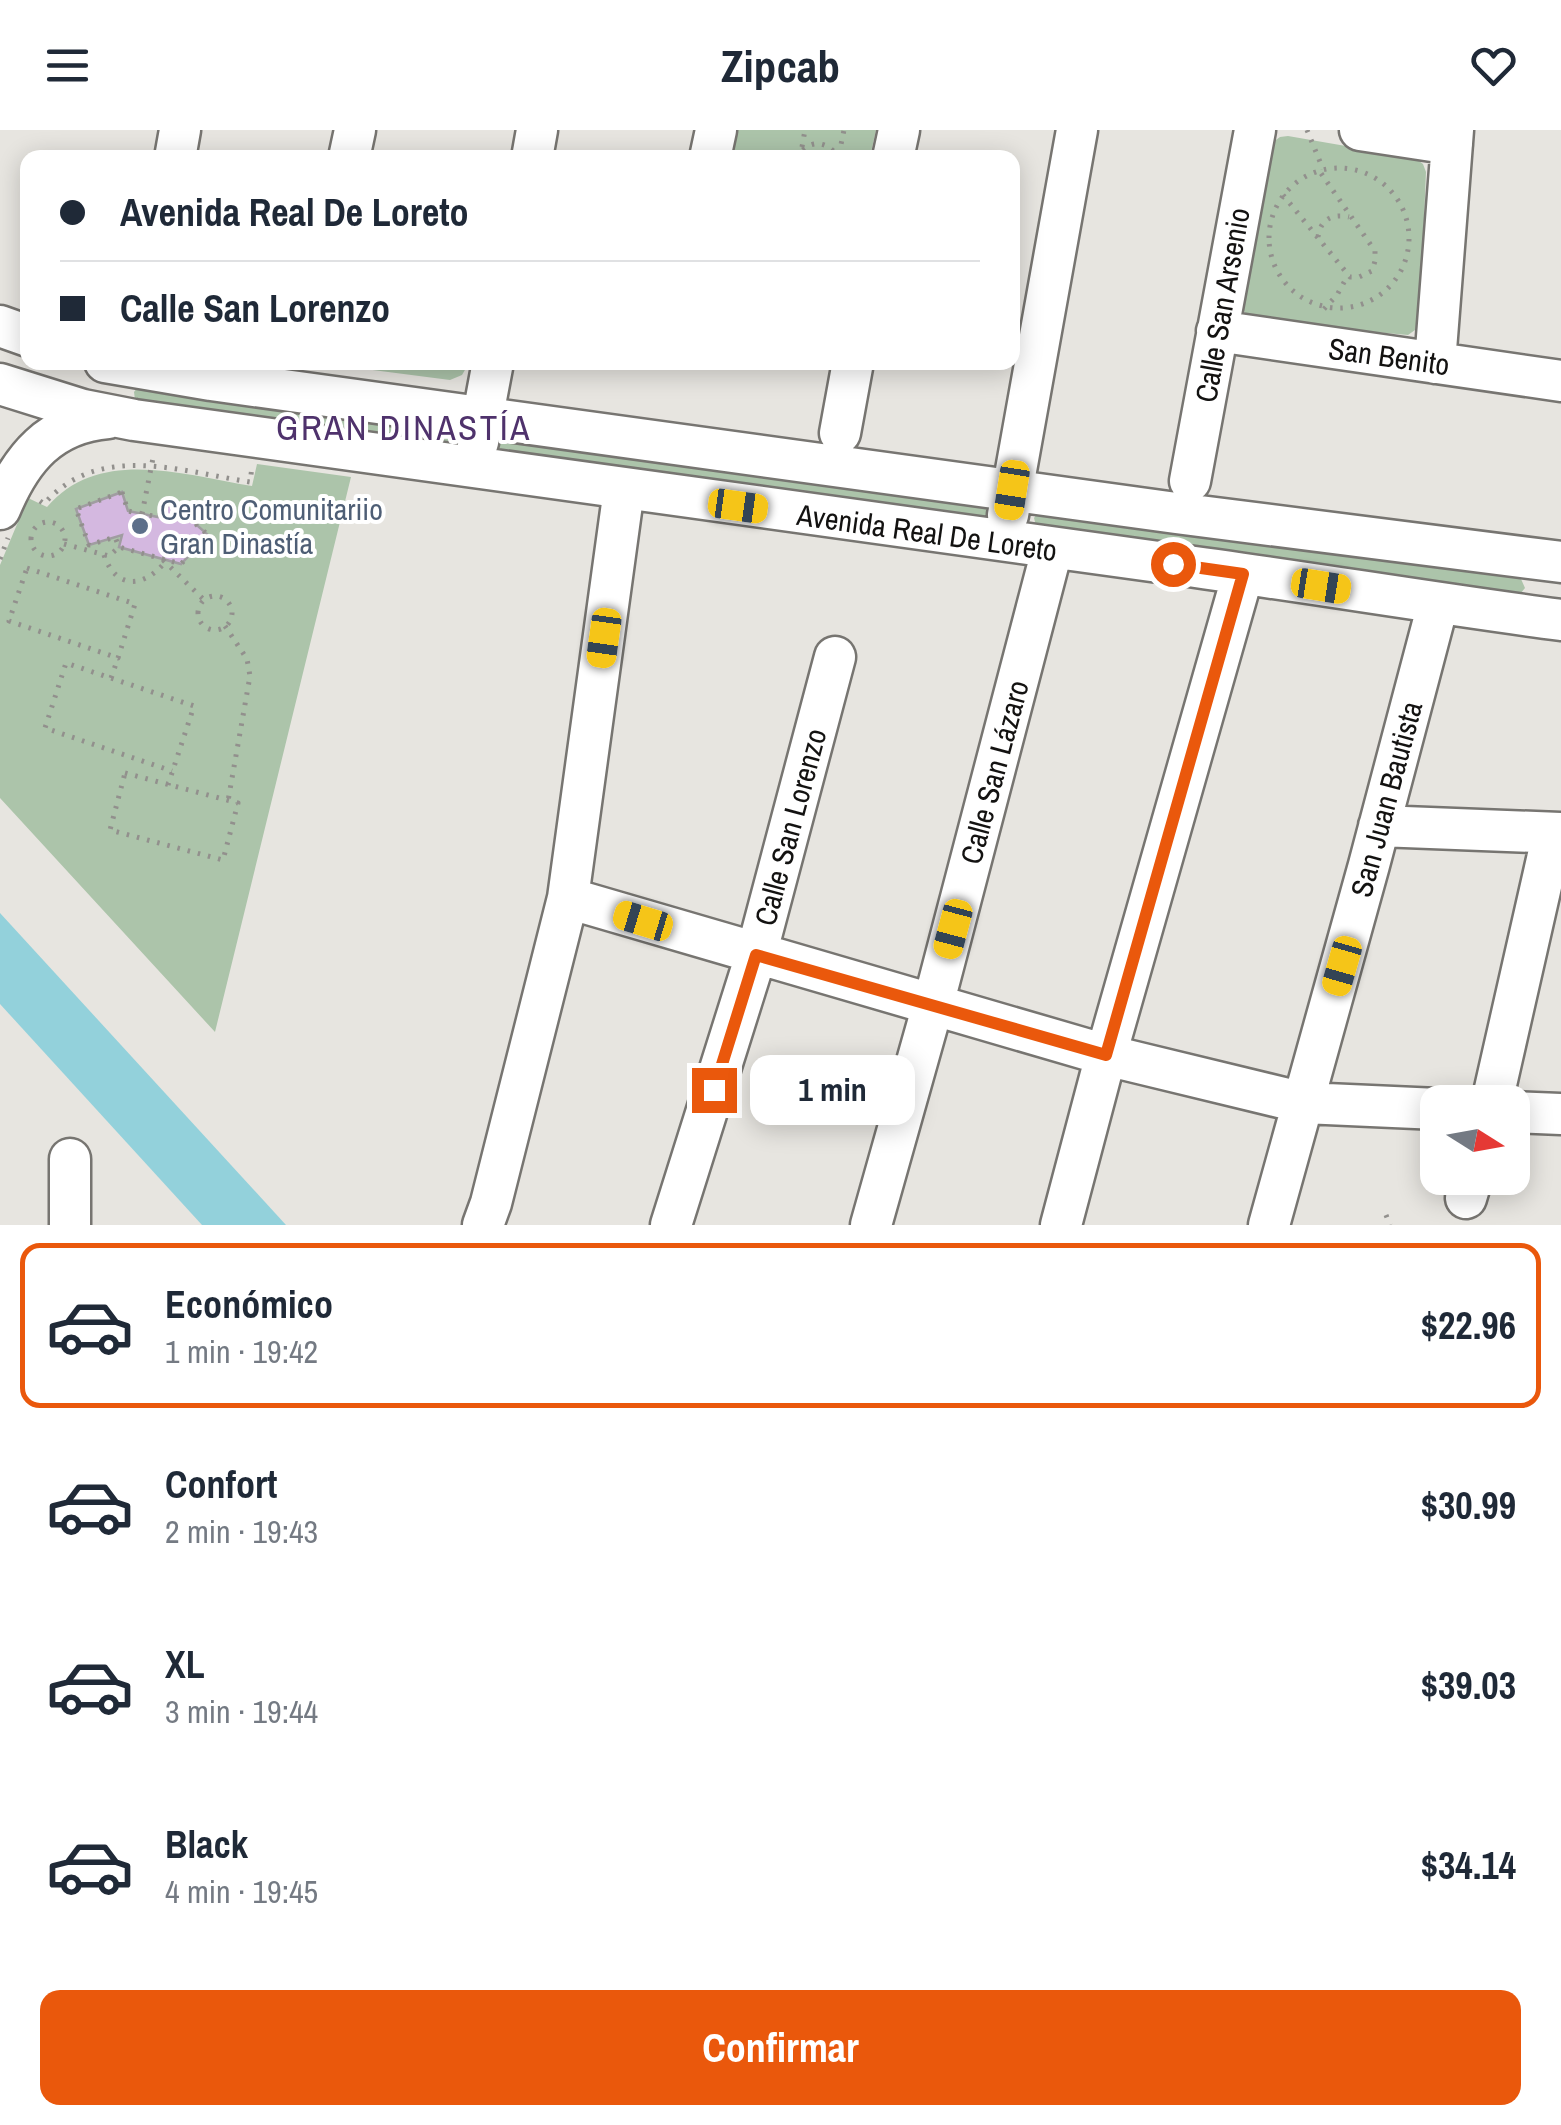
<!DOCTYPE html>
<html lang="es">
<meta charset="utf-8">
<style>
body{margin:0;font-family:"Archivo Narrow",sans-serif;background:#f6f6f7;color:#1f2937;height:100vh;display:flex;flex-direction:column;font-size:38px;white-space:nowrap}
*{box-sizing:border-box;margin:0}
p{font-size:32px;color:#747a83}
.icon{flex:none;width:55px;height:55px;fill:none;stroke:currentColor;stroke-width:2;stroke-linecap:round;stroke-linejoin:round}
.map{position:relative;height:1095px;overflow:hidden}
.sheet{display:flex;flex-direction:column;background:#fff;flex:1}
.sheet>*{flex:none}
.top-card{position:absolute;left:20px;top:20px;width:1000px;height:220px;border-radius:20px;box-shadow:0 5px 25px #0003;display:grid;align-content:center;height:220px;padding:0 40px;background:#fff}
.needle{width:65px;rotate:101deg}
.fabs{position:absolute;left:1420px;top:955px;display:grid;gap:20px}
.fabs a{display:grid;place-items:center;width:110px;height:110px;border-radius:20px;background:#fff;box-shadow:0 5px 25px #0003;font-size:50px}
.end{position:absolute;width:45px;height:45px;margin:-22px;border:12px solid #ea580c;background:#fff;box-shadow:0 0 0 5px #fff}
.from{border-radius:50%}
.bubble{position:absolute;height:70px;border-radius:20px;background:#fff;box-shadow:0 5px 25px #0003;font-size:32px;font-weight:700;line-height:70px;text-align:center}
.car{position:absolute;width:30px;height:60px;margin:-30px -15px;border-radius:12px;box-shadow:0 0 8px 2px #0007;background:linear-gradient(#f5c518 24%,#345 0 40%,#f5c518 0 76%,#345 0 86%,#f5c518 0)}
.top-card b{display:flex;align-items:center;gap:35px;height:95px;font-size:38px}
.top-card b+b{border-top:2px solid #e0e1e3}
.top-card i{width:25px;height:25px;background:#1f2937}
ul{padding:18px 0 0;list-style:none}
li{display:flex;align-items:center;gap:30px;height:165px;margin:0 20px 15px;padding:0 20px;border:5px solid transparent;border-radius:20px}
li div{flex:1}
li b{display:block;font-size:38px}
li em{font-style:normal;font-weight:700}
li.selected{border-color:#ea580c}
li>.icon{width:90px;height:90px;stroke-width:1.5}
.button{display:flex;gap:20px;margin-top:auto;padding:20px 40px}
.button a{flex:1;height:115px;border-radius:20px;background:#ea580c;color:#fff;font-size:40px;font-weight:700;line-height:115px;text-align:center}
header{display:flex;justify-content:space-between;align-items:center;height:130px;padding:0 40px;background:#fff;font-size:45px;font-weight:700}
.map>svg:first-child{display:block}
.green{fill:#acc4aa}
.water{fill:#93d1db}
.building{fill:#d4b8e0;stroke:#a09da1;stroke-width:2.5}
.lines{fill:none;stroke-linecap:round;stroke-linejoin:round}
.minor-casing{stroke:#777571;stroke-width:45}
.path{stroke:#92908d;stroke-width:5;stroke-dasharray:2.5 8;stroke-linecap:butt}
.minor{stroke:#fff;stroke-width:40}
.route{stroke:#ea580c;stroke-width:12}
.service-dot{fill:#5c6f8a;stroke:#fff;stroke-width:4}
.labels{text-anchor:middle;dominant-baseline:central;stroke-width:8;stroke-linejoin:round;paint-order:stroke}
.street-label{font-size:30px;fill:#131211;stroke:#fff}
.service-label{font-size:30px;fill:#4e5e75;stroke:#fff;text-anchor:start}
.quarter-label{font-size:35px;letter-spacing:2.5px;fill:#4f326c;stroke:#fff}
</style>
<header><svg class="icon" aria-label="menu" viewBox="0 0 24 24"><path d="M4 6h16M4 12h16M4 18h16"/></svg>Zipcab<svg class="icon" aria-label="heart" viewBox="0 0 24 24"><path d="M12 20l-8-8c-3-5 5-10 8-4 3-6 11-1 8 4z"/></svg></header>
<div class="map">
<svg width="1561" height="1095" viewBox="0 0 1561 1095">
<rect width="100%" height="100%" fill="#e7e5e0"/>
<path class="green" d="M735 0H876L870 27 729 28Z
M1288 6 1415 28 1423 34 1426 42 1420 187 1415 200 1408 205 1253 191 1240 177 1269 15 1280 7Z
M335 232H469V233L462 245 450 250 334 235Z
M137 258 449 302 450 312 446 315 135 270 134 262Z
M505 307 989 373 991 387 986 392 498 322 497 314Z
M257 334 351 347 215 902 0 668V435L28 368 47 377C99 316 184 345 252 356Z
M1038 382 1510 446 1521 449 1525 458 1520 464 1514 465 1036 396 1034 388Z"/>
<path class="water" d="M0 783 286 1095H202L0 874Z"/>
<path class="building" d="M122 362 128 381 158 387 170 371 208 405 181 434 119 417 122 405 89 415 76 379Z"/>
<g class="lines">
<defs>
<path id="minor" d="M1360 0 1452 14
M175 28 180 0
M349 28 355 0
M532 28 537 0
M710 28 716 0
M893 28 899 0
M0 196 28 206
M1217 201 1561 251
M105 232 211 250 1176 383 1561 432
M1435 233 1453 0
M0 254 83 280 134 290C480 339 826 389 1173 434 1302 451 1431 473 1561 490
M840 303 853 232
M478 312 493 232
M1190 351 1255 0
M0 379C21 328 50 293 108 288
M1008 385 1077 0
M1379 696 1561 703
M568 768 1106 925 1304 973 1438 979
M1492 972 1553 703
M1512 982 1561 984
M1466 1068 1472 1048
M70 1095V1029
M483 1095 491 1073 568 768 624 359
M671 1095 756 825 835 527
M871 1095 933 875 1052 420
M1061 1095 1106 925 1243 444
M1269 1095 1369 735 1438 474"/>
</defs>
<use href="#minor" class="minor-casing"/>
<path class="path" d="M1307 0 1323 39
M802 17 805 0
M839 24 844 0
M796 28C808 9 827 9 839 28
M1269 108a70 70 0 1 1 140 0a70 70 0 1 1-140 0Z
M1283 65 1350 147H1359L1372 141 1375 131V121L1318 39
M1318 107C1320 90 1332 83 1349 87
M1324 179 1337 165 1348 145
M122 362 128 381 158 387 170 371 208 405 181 434 119 417 115 407 89 415 76 379Z
M40 371 44 374C98 312 179 341 250 352L252 337
M142 384 154 323
M31 409a17 17 0 1 1 34 0a17 17 0 1 1-34 0Z
M64 414 109 426 119 417
M104 425C116 460 144 458 165 432
M0 429 8 408
M163 430 204 470
M27 438 135 474 118 528 9 491Z
M198 483a17 17 0 1 1 34 0a17 17 0 1 1-34 0Z
M225 496 247 529 250 546 228 671
M111 548 118 528
M125 643 238 673 223 730 110 700Z
M168 655 194 576 66 533 45 598 172 641
M1386 1085 1390 1095"/>
<use href="#minor" class="minor"/>
</g>
<g class="lines">
<path class="route" d="M714 960 756 825 1106 925 1243 444 1173 434"/>
</g>
<circle class="service-dot" cx="140" cy="396" r="10"/>
<g class="labels">
<g class="street-label">
<text transform="translate(1222 175) rotate(-80)">Calle San Arsenio</text>
<text transform="translate(1389 226) rotate(8)">San Benito</text>
<text transform="translate(927 402) rotate(8)">Avenida Real De Loreto</text>
<text transform="translate(994 642) rotate(-75)">Calle San Lázaro</text>
<text transform="translate(1386 669) rotate(-75)">San Juan Bautista</text>
<text transform="translate(790 697) rotate(-75)">Calle San Lorenzo</text>
</g>
<g class="service-label">
<text x="160" y="379">Centro Comunitariio<tspan x="160" dy="34">Gran Dinastía</tspan></text>
</g>
<g class="quarter-label">
<text x="404" y="297">GRAN DINASTÍA</text>
</g>
</g>
</svg>
<div class="fabs">
<a><svg class="needle" viewBox="-14 -14 28 28"><path d="M0-13l5 13h-10z" fill="#e53935"/><path d="M0 13l5-13h-10z" fill="#747a83"/></svg></a>
</div>
<i class="end from" style="left:1173px;top:434px"></i>
<i class="end" style="left:714px;top:960px"></i>
<div class="bubble" style="left:750px;top:925px;width:165px">1 min</div>
<i class="car" style="left:1012px;top:360px;rotate:189deg"></i>
<i class="car" style="left:738px;top:376px;rotate:98deg"></i>
<i class="car" style="left:1321px;top:456px;rotate:99deg"></i>
<i class="car" style="left:604px;top:508px;rotate:188deg"></i>
<i class="car" style="left:643px;top:791px;rotate:287deg"></i>
<i class="car" style="left:953px;top:799px;rotate:195deg"></i>
<i class="car" style="left:1342px;top:836px;rotate:196deg"></i>
<div class="top-card">
<b><i class="from"></i>Avenida Real De Loreto</b>
<b><i></i>Calle San Lorenzo</b>
</div>
</div>
<section class="sheet">
<ul>
<li class="selected"><svg class="icon" aria-label="car" viewBox="0 0 24 24"><path d="M5 17H2v-5l4-1 3-4h7l3 4 3 1v5h-3M9 17h6M6 11h13"/><circle cx="7" cy="17" r="2"/><circle cx="17" cy="17" r="2"/></svg><div><b>Económico</b><p>1 min · 19:42</p></div><em>$22.96</em></li>
<li><svg class="icon" aria-label="car" viewBox="0 0 24 24"><path d="M5 17H2v-5l4-1 3-4h7l3 4 3 1v5h-3M9 17h6M6 11h13"/><circle cx="7" cy="17" r="2"/><circle cx="17" cy="17" r="2"/></svg><div><b>Confort</b><p>2 min · 19:43</p></div><em>$30.99</em></li>
<li><svg class="icon" aria-label="car" viewBox="0 0 24 24"><path d="M5 17H2v-5l4-1 3-4h7l3 4 3 1v5h-3M9 17h6M6 11h13"/><circle cx="7" cy="17" r="2"/><circle cx="17" cy="17" r="2"/></svg><div><b>XL</b><p>3 min · 19:44</p></div><em>$39.03</em></li>
<li><svg class="icon" aria-label="car" viewBox="0 0 24 24"><path d="M5 17H2v-5l4-1 3-4h7l3 4 3 1v5h-3M9 17h6M6 11h13"/><circle cx="7" cy="17" r="2"/><circle cx="17" cy="17" r="2"/></svg><div><b>Black</b><p>4 min · 19:45</p></div><em>$34.14</em></li>
</ul>
<div class="button"><a>Confirmar</a></div>
</section>
